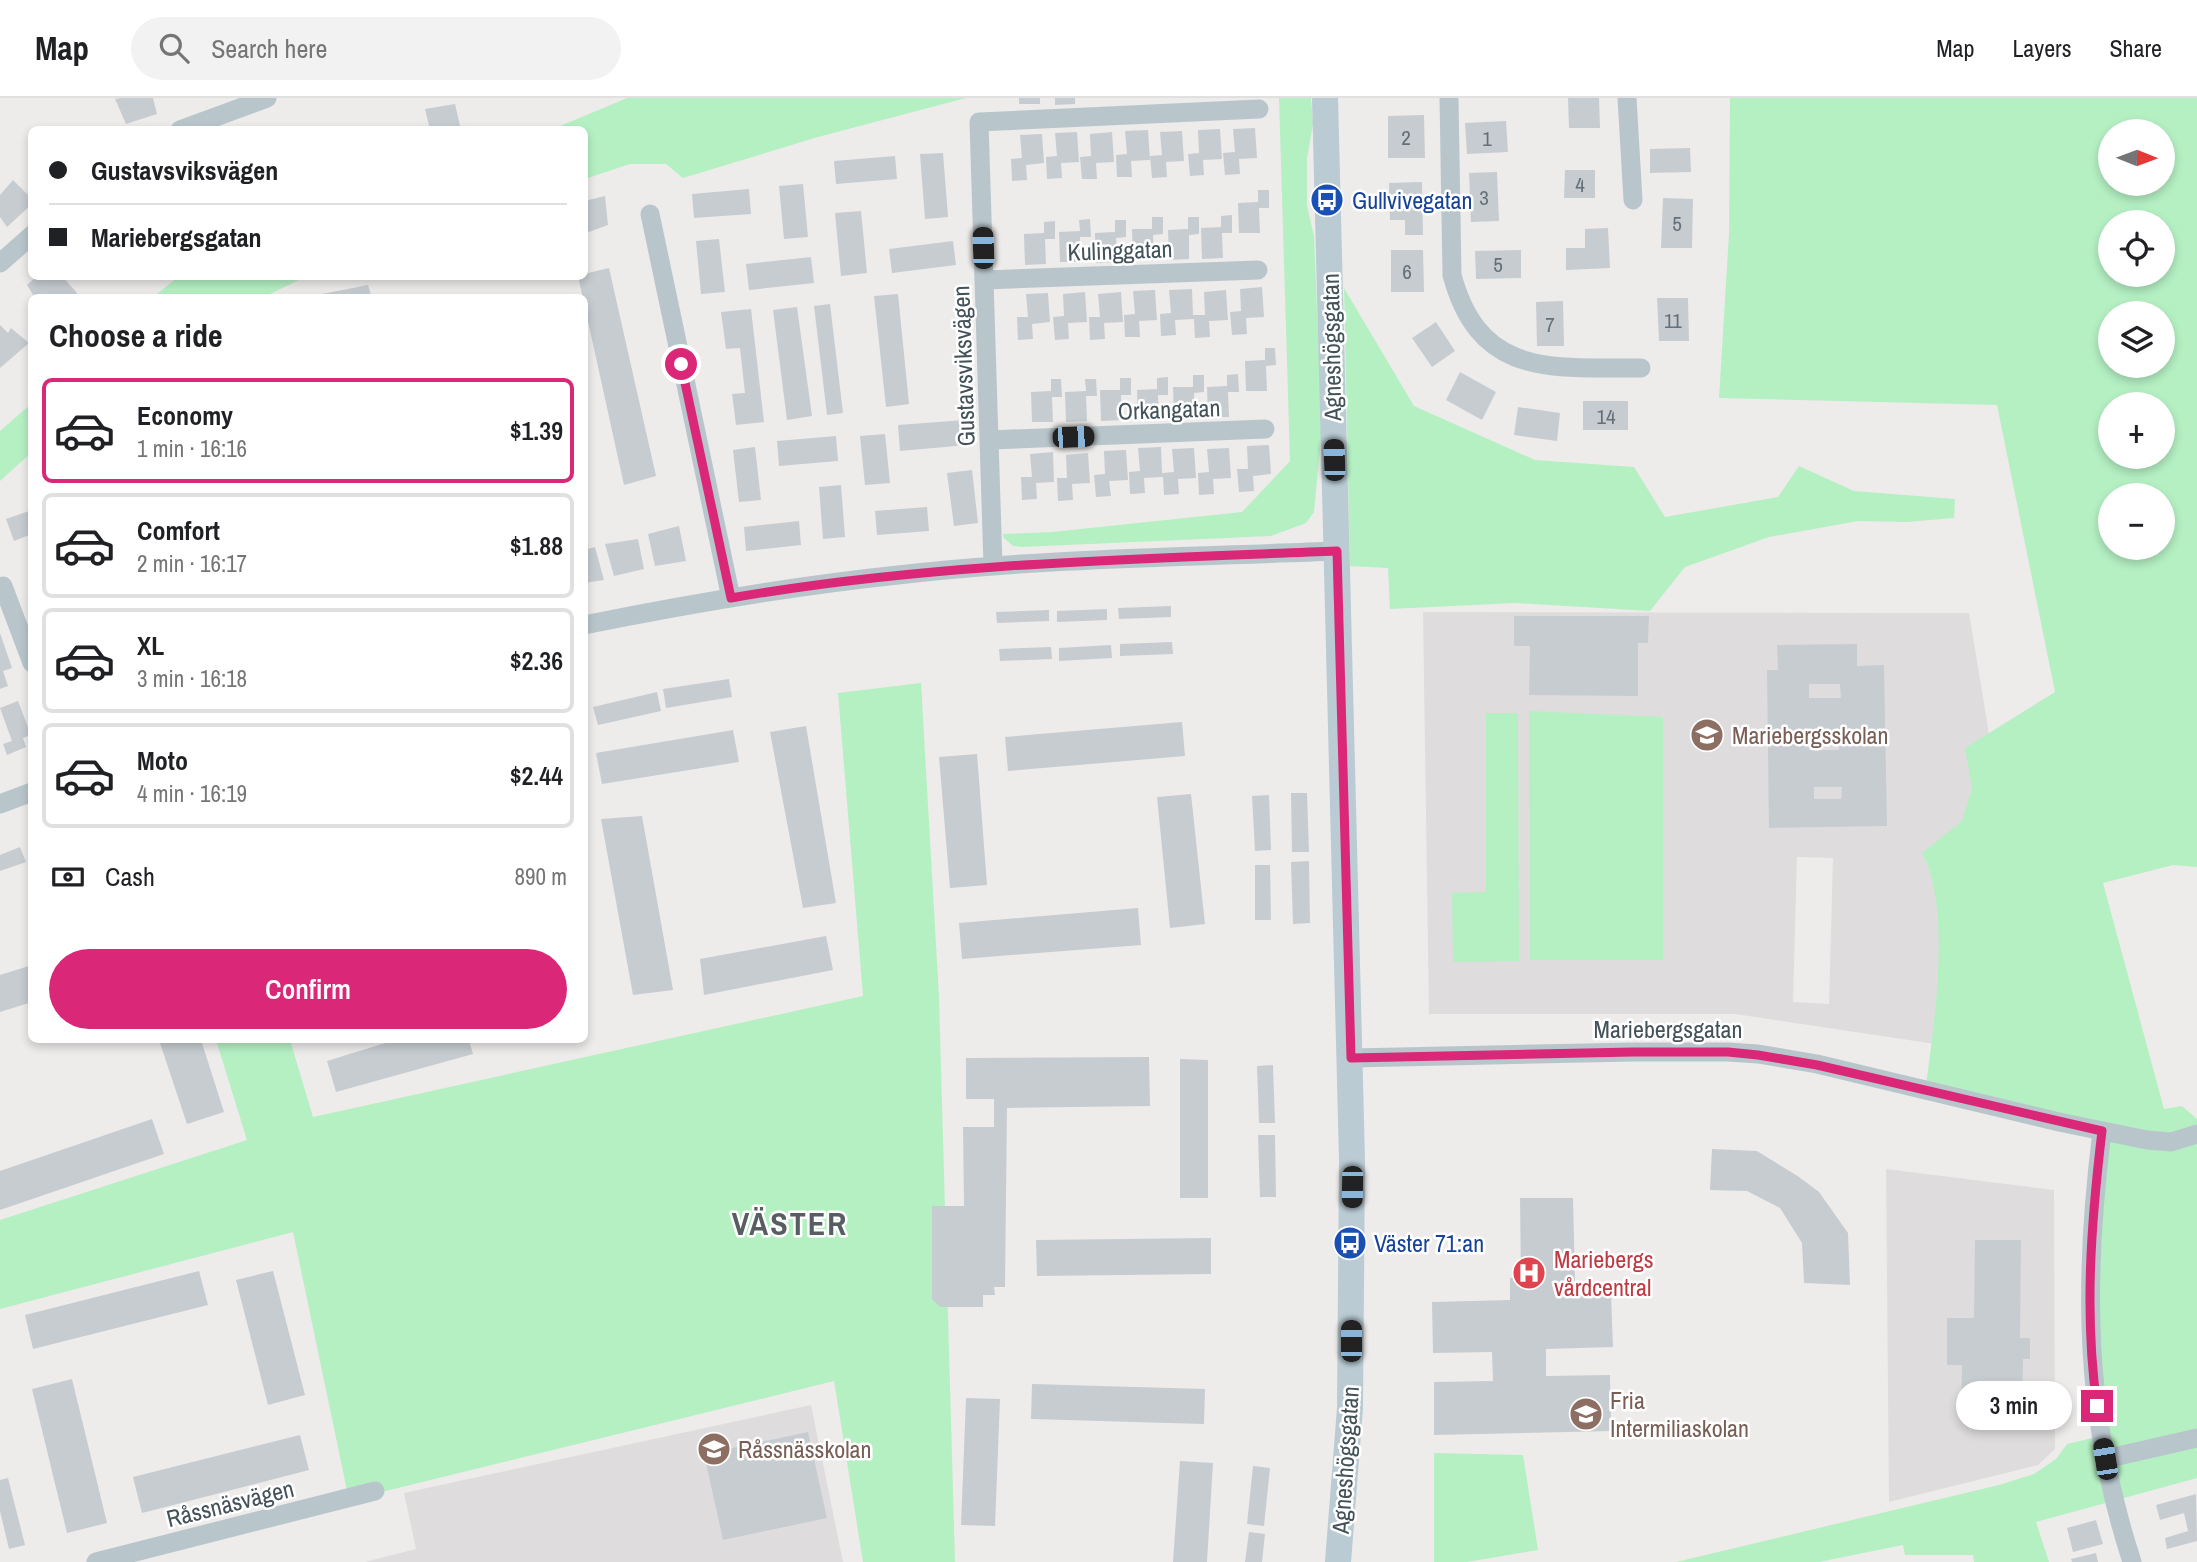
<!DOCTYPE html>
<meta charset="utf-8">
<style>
body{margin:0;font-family:"Archivo Narrow",sans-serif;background:#f2f2f2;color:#202124;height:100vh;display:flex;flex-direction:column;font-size:26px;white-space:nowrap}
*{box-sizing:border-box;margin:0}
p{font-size:23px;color:#757577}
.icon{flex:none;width:38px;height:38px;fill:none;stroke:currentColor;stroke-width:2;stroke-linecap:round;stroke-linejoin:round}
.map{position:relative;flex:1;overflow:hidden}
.drawer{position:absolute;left:28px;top:196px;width:560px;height:749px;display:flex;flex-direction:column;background:#fff;border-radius:10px;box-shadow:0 4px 10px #0003}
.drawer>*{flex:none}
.guide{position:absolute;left:28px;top:28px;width:560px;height:154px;border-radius:10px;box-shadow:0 4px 10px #0003;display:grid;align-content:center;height:154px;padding:0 21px;background:#fff}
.needle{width:46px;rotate:91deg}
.controls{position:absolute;left:2098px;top:21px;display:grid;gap:14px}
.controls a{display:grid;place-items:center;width:77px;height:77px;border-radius:50%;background:#fff;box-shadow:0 4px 10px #0003;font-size:35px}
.end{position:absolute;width:32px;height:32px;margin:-16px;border:9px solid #db2777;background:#fff;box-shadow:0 0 0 4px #fff}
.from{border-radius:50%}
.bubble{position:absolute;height:49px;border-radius:24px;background:#fff;box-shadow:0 4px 10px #0003;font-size:23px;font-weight:600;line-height:49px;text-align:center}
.car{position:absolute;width:21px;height:42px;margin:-21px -10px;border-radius:9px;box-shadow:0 0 5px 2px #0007;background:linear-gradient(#222 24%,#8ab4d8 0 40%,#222 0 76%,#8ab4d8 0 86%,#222 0)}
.guide b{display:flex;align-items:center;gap:24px;height:66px;font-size:26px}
.guide b+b{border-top:2px solid #e0e0e0}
.guide i{width:18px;height:18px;background:#202124}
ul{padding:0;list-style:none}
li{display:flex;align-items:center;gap:21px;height:105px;margin:0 14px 10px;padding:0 7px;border:4px solid #e0e0e0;border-radius:10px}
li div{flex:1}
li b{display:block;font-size:26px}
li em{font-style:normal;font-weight:600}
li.current{border-color:#db2777}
li>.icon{width:63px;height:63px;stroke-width:1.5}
h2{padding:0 21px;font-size:32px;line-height:84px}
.pay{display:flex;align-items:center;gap:18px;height:77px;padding:0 21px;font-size:26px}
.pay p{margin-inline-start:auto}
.cta{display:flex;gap:14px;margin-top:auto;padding:14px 21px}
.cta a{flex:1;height:80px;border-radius:42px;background:#db2777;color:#fff;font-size:28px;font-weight:600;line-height:80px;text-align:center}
header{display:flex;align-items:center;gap:42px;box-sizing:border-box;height:98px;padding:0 35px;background:#fff;border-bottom:2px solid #e0e0e0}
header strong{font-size:33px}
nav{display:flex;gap:38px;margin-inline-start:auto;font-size:24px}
.search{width:490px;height:63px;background:#f2f2f2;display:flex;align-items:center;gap:18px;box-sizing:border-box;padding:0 24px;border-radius:38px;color:#757577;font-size:26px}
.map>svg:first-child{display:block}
.education{fill:#dfdcde;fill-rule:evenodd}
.green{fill:#b5f0c3;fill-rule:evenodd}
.building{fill:#c7ccd1;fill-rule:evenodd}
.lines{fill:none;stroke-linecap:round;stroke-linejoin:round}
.street{stroke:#b8c6cc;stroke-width:19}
.secondary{stroke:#bacbd4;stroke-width:26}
.route{stroke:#db2777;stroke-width:9}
.labels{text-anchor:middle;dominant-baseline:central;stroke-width:5;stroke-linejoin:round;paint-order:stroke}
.number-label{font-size:21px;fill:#647077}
.transit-label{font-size:24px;fill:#164399;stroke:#fff;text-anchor:start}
.street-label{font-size:24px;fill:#435259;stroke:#fff}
.education-label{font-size:24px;fill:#785e54;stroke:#fff;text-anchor:start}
.health-label{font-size:24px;fill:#be3a42;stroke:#fff;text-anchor:start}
.district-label{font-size:32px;font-weight:bold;letter-spacing:2px;fill:#585d61;stroke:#fff}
</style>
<header>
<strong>Map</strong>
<div class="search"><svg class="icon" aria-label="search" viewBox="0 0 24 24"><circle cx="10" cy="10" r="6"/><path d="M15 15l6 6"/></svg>Search here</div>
<nav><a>Map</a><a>Layers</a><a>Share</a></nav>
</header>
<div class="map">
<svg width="2197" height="1464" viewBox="0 0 2197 1464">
<rect width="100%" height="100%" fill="#eeebeb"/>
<path class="education" d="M1423 514 1969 515 2043 962 1735 916H1429ZM1797 759 1833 760 1829 906 1793 904Z
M1886 1071 2054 1092 2055 1351 2038 1367 1889 1404Z
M811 1307 843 1464H365L416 1451 404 1395Z"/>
<path class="green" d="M627 0H966L818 39 683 80 666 66H630L585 81 584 32 553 31Z
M1279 0H1311L1313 26 1307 61V108L1314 138 1322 330 1314 414 1306 425 1271 438 1022 449 1013 448 1004 440 1003 436 1052 434 1242 414 1290 363Z
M1730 0H2197V769L2173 767 2103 785 2164 1011 2182 1008 2197 1021V1380L2036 1424 2049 1464H1974L1973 1457H1905L1903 1447 1819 1464H1676L1999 1387 2034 1376 2056 1361 2067 1346 2109 1336 2096 1248 2107 1035 1925 995C1933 932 1953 812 1922 755L1962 723 1972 690 1965 650 2055 594 1997 307 1719 300 1729 136ZM2110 33H2163V86H2110ZM2110 124H2163V177H2110ZM2110 215H2163V268H2110ZM2110 306H2163V359H2110ZM2110 397H2163V450H2110Z
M178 179V178L305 179 264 199H153Z
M1344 190 1414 308 1535 362 1634 369 1665 419 1778 399 1799 368 1854 393 1955 401 1954 420 1907 424 1858 423 1769 439 1685 469 1650 513 1515 505 1390 511 1388 470 1350 468Z
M31 306V355L0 383V333Z
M921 585 939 899 955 1464H863L834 1283 349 1402 293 1134 0 1211V1122L247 1042 216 942H290L313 1019 863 898 838 595Z
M1529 613 1663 619V862H1530Z
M1486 615H1518L1519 863 1453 864 1452 795 1486 794Z
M1434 1355 1523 1357 1538 1452 1467 1464H1434Z"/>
<path class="building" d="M121 0H153L157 16 126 26 115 1Z
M1019 0H1040V6H1019Z
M1055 0H1075V6L1055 7Z
M1568 0H1599L1600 30H1569Z
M455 6 461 32H430L425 11Z
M1424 17 1425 60H1388V18Z
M1506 23 1508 54 1467 56 1465 25Z
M1255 30 1257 60 1239 61 1240 76 1225 77 1223 55 1235 54 1233 31Z
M1220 31 1222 61 1203 62 1204 77 1190 78 1188 56 1199 55 1198 32Z
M1148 32 1150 62 1131 63 1132 79H1117L1116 57 1127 56 1125 33Z
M1182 33 1184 63 1166 64 1167 79 1152 80 1150 58 1162 57 1160 34Z
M1077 34 1079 64 1061 65 1062 80 1047 81 1046 59 1057 58 1055 35Z
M1112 34 1114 64 1096 65 1097 81H1082L1080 59 1091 58 1090 36Z
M1042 36 1044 65 1026 67 1027 82 1012 83 1011 61 1022 60 1020 37Z
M1690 50 1691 74 1650 75V51Z
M943 55 948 119 925 121 920 56Z
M895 58 897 81 836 86 834 63Z
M1565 72H1595V100H1564Z
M1497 74 1499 123 1471 124 1469 75Z
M13 82 32 101V106L7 129 0 119V97Z
M1422 84 1423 137H1405V122H1390L1389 85Z
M803 86 808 139 784 141 779 88Z
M749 91 751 116 694 120 692 96Z
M1258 92H1269V110H1259L1260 135H1239L1238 105 1258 104Z
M605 98 608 127 586 135 584 103Z
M1663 100 1693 101 1692 150H1661Z
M861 113 867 175 841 178 835 115Z
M1232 117V135H1222L1223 160 1202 161 1201 130 1221 129V118Z
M1152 119H1163V136L1153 137 1154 161 1133 162 1132 131H1152Z
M1188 119H1199V136L1189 137V161L1169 162 1168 132 1188 131Z
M1090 121 1091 139H1080L1081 164H1060L1059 134 1080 133 1079 122Z
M1115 122H1126V139L1116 140 1117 164 1096 165 1095 135 1115 134Z
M1055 123V141H1045L1046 166 1025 167 1024 136 1044 135V124Z
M1608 130 1610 170 1566 172V150H1585V131Z
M719 141 725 194 701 196 696 143Z
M953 143 956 167 892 175 889 151Z
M1391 152H1423L1424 194H1391Z
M1521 152V180L1476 181 1475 153Z
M811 159 814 185 749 192 746 166Z
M609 170 656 378 624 387 578 178H584V176Z
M37 178H62L77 195 73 200H35L27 187Z
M368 187 372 200H323L322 196Z
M1262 189 1264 219 1246 220 1247 236 1232 237 1230 214 1241 213 1240 191Z
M1192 191 1193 217H1205L1204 194 1226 192 1228 222 1209 223 1210 239 1195 240 1194 221 1175 222 1176 237 1161 238 1160 216 1171 215 1169 192Z
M1155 192 1157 222 1139 223 1140 239H1125L1124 217 1135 216 1133 193Z
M1085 194 1087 224 1068 225 1069 241 1055 242 1053 219 1064 218 1063 196Z
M1121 194 1123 224 1104 225 1105 241 1090 242 1089 219H1100L1098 196Z
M1048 195 1050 224 1032 226 1033 241 1018 242 1017 219H1028L1026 196Z
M898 196 909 306 886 309 874 198Z
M1657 200H1688L1689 243H1659Z
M1563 203 1564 248H1537L1536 204Z
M830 206 843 315 827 317 814 208Z
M797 209 812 318 787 322 773 212Z
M751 211 764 324 736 327 732 296 745 295 740 250 726 251 721 214Z
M1436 224 1455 253 1432 269 1412 240Z
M0 227 8 235 11 230 29 245 0 270Z
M1265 250H1275L1276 267 1266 268 1267 293H1246L1245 263 1265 262Z
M1460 274 1496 294 1482 322 1446 302Z
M1238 276 1239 294H1228L1229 319H1208L1207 289 1227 288V277Z
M1193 277H1204V294L1194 295 1195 319 1174 320 1173 289H1193Z
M1168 279V297H1158L1159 322 1138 323 1137 292 1157 291V280Z
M1120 280H1131V297H1121L1122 322 1101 323 1100 292H1120Z
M1051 281H1061L1062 299H1052L1053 324H1032L1031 294 1051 293Z
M1085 281H1096L1097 298H1086L1087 323 1066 324 1065 294 1086 293Z
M1583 303H1628V332H1583Z
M1518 309 1560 315 1557 343 1514 337Z
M965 322 967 347 900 353 898 327Z
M885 336 890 385 865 387 860 338Z
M836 338 838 363 779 368 777 343Z
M1269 347 1271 376 1253 378 1254 393 1239 394 1237 371H1248L1247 348Z
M755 349 761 402 739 404 733 352Z
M1161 349 1162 375 1174 374 1172 351 1194 350 1196 380 1178 381 1179 396 1164 397 1163 379 1144 380 1145 395 1130 396 1129 374 1140 373 1138 350Z
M1229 350 1231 380 1213 381 1214 396 1199 397 1198 375 1209 374 1207 351Z
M1126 352 1128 382 1109 383 1111 398 1096 399 1094 377 1105 376 1104 353Z
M1053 354 1054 384 1036 385 1037 401 1022 402 1021 379H1032L1030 356Z
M1088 355 1090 385 1072 386 1073 402 1058 403 1057 380H1067L1066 357Z
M972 372 978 425 954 428 947 375Z
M841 387 845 439 823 441 819 389Z
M927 409 929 433 877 437 875 413Z
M32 412V436L14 443 6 421Z
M799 423 801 447 746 453 744 429Z
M679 428 686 463 655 468 648 436Z
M638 441 644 471 614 478 605 446Z
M595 449 604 482 584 485V452Z
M1171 508V519L1119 521 1118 510Z
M1107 511V522L1057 524V513Z
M1049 512V523L997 525 996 514Z
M1514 518H1649L1648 545H1638V598L1529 597 1530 548H1514Z
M0 535 12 570 3 573 8 588 0 591Z
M1172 544 1173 556 1120 558V546Z
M1857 546V568L1884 567 1887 728 1769 730 1767 572H1778L1777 547ZM1809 586H1840L1841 600H1809ZM1809 638H1839V652H1809ZM1814 689H1842L1841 701H1814Z
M1111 547 1112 560 1059 563V550Z
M1051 549 1052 561 1000 563 999 551Z
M729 581 732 599 666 610 663 591Z
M657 594 661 613 598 627 593 609Z
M18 603 31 637 23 640 26 649 7 657 3 646 12 643 0 610Z
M1182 624 1185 658 1008 673 1005 639Z
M806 628 836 805 803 810 770 634Z
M733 632 739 664 602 686 596 655Z
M977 656 987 787 950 790 939 659Z
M1291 695H1307L1309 754H1292Z
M1191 696 1205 826 1170 830 1157 699Z
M1269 697 1271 752 1255 753 1252 698Z
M642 718 673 892 633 897 601 721Z
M20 749 26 764 0 773V757Z
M1309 763 1310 825 1293 826 1291 764Z
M1255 767H1270L1271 822H1255Z
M1138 810 1141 847 962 861 959 825Z
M826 838 833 872 704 897 700 861Z
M32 867V904L0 914V877Z
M159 942H201L224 1014 187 1026Z
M395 942H469L473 956 336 994 327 963Z
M1149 959 1150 1008 1007 1010 1005 1189H994L995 1197H983V1209H940L932 1201V1108H964L963 1029H994V1001H966V960Z
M1180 961 1208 962V1100H1180Z
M1273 967 1275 1025H1259L1257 968Z
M152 1021 164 1056 0 1112V1073Z
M1258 1037H1275L1276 1099H1260Z
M1712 1051 1757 1053 1799 1079 1819 1094 1848 1135 1850 1187 1804 1185 1802 1145 1780 1110 1747 1093 1710 1092Z
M1520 1100H1573L1575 1184H1554L1555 1197 1611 1196 1613 1249 1546 1251V1278L1610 1277 1611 1333 1434 1337V1284L1493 1283 1492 1254 1433 1255 1432 1204 1510 1202V1180H1521Z
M1211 1140V1176L1037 1178 1036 1142Z
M1975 1142H2021L2020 1240H2030V1261H2023L2022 1320 1961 1319 1962 1267H1947V1220H1974Z
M199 1173 208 1207 33 1251 25 1217Z
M273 1173 305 1297 268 1307 236 1182Z
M72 1281 107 1425 67 1435 32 1291Z
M1032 1286 1205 1291 1204 1326 1031 1321Z
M966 1300 1000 1301 995 1428 961 1427Z
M808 1334 827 1420 723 1442 704 1356Z
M300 1337 309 1372 142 1415 133 1379Z
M1180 1363 1213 1365 1207 1464H1173Z
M1253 1368 1270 1370 1264 1428 1247 1426Z
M8 1380 25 1447 9 1451 0 1413V1382Z
M2196 1396 2197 1443 2167 1451 2165 1440 2188 1433 2184 1415 2160 1422 2156 1407Z
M2096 1422 2103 1446 2073 1454 2067 1430Z
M1249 1434 1265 1436 1262 1464H1245Z
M2096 1455 2098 1464H2072L2071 1461Z"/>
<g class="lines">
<path class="street" d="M1449 0 1452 177C1480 281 1553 269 1641 270
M1627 0 1633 102
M180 32 267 0
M650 116 731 500
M0 165 32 137
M985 182 1258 172
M990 342 1265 331
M993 468 979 24 1259 11
M3 488 32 565
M584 527C688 506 793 488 898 477 1044 460 1190 459 1337 453
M0 706 32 694
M1351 960 1633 954H1728L1758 956 1817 966 2059 1024 2147 1042 2171 1044 2197 1036
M2102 1033C2083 1186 2084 1316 2132 1464
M2105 1361 2197 1340
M96 1464 375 1393"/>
<path class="secondary" d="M1325 0 1352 1062 1350 1310 1338 1464"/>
</g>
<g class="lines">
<path class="route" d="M681 266 731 500C931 465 1134 461 1337 453L1351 960 1633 954H1728L1758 957 1817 967 2102 1033C2091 1125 2084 1216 2097 1308"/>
</g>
<defs>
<symbol id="bus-disc" viewBox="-11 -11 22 22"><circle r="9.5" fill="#1a4fb4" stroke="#fff"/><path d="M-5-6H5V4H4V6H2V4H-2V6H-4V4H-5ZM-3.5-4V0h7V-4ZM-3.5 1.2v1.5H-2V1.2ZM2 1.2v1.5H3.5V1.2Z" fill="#fff"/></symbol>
<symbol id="school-disc" viewBox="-11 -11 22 22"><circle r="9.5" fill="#8d6e63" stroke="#fff"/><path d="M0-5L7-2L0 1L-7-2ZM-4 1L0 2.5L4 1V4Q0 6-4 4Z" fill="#fff"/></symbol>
<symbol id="hospital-disc" viewBox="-11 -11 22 22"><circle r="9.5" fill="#e0444e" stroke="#fff"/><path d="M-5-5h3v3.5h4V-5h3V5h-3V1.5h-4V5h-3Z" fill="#fff"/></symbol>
</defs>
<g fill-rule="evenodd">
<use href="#bus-disc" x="1308" y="83" width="38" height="38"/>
<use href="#school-disc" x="1688" y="618" width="38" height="38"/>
<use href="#bus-disc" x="1331" y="1126" width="38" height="38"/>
<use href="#hospital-disc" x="1510" y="1156" width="38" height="38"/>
<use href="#school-disc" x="1567" y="1297" width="38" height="38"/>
<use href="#school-disc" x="695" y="1332" width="38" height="38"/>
</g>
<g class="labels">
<g class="number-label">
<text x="1406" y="39">2</text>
<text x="1487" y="40">1</text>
<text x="1580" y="86">4</text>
<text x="1484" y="99">3</text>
<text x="1677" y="125">5</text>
<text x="1498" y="166">5</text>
<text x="1407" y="173">6</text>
<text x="1673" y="222">11</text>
<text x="1550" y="226">7</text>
<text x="1606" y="318">14</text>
</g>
<g class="transit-label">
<text x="1352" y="102">Gullvivegatan</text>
<text x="1374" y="1145">Väster 71:an</text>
</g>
<g class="street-label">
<text transform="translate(1120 152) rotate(-2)">Kulinggatan</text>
<text transform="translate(1331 249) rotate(-91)">Agneshögsgatan</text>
<text transform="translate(963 268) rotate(-92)">Gustavsviksvägen</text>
<text transform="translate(1169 311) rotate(-2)">Orkangatan</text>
<text x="1668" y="931">Mariebergsgatan</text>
<text transform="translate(1345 1362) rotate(-86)">Agneshögsgatan</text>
<text transform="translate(230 1405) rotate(-14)">Råssnäsvägen</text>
</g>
<g class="education-label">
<text x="1732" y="637">Mariebergsskolan</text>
<text x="1610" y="1302">Fria<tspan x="1610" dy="28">Intermiliaskolan</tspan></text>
<text x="738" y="1351">Råssnässkolan</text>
</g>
<g class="health-label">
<text x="1554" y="1161">Mariebergs<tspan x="1554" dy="28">vårdcentral</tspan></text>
</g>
<g class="district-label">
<text x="790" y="1125">VÄSTER</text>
</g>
</g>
</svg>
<div class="controls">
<a><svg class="needle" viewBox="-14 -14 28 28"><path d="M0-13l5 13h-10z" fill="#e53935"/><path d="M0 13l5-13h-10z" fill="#757577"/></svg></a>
<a><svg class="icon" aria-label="locate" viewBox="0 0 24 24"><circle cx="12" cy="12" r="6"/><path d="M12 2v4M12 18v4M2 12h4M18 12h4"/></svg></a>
<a><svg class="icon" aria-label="layers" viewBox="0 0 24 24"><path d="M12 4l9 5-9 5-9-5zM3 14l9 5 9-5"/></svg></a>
<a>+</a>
<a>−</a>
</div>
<i class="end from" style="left:681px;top:266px"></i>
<i class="end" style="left:2097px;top:1308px"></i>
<div class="bubble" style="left:1956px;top:1283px;width:116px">3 min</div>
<i class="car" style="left:983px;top:150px;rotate:358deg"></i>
<i class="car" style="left:1073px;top:339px;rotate:88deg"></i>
<i class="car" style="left:1334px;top:362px;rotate:358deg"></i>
<i class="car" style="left:1352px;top:1089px;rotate:181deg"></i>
<i class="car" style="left:1351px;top:1243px;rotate:0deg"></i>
<i class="car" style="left:2105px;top:1361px;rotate:351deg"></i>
<div class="guide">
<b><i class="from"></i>Gustavsviksvägen</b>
<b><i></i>Mariebergsgatan</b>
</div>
<section class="drawer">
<h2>Choose a ride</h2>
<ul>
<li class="current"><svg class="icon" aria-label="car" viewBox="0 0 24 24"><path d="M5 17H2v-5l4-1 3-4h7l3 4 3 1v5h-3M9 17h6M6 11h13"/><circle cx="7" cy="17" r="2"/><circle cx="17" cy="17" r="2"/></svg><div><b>Economy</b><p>1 min · 16:16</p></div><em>$1.39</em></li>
<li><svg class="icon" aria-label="car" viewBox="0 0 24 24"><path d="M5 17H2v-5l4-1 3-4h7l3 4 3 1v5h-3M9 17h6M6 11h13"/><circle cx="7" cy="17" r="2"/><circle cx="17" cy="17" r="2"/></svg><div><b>Comfort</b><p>2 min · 16:17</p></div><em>$1.88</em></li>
<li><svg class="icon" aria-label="car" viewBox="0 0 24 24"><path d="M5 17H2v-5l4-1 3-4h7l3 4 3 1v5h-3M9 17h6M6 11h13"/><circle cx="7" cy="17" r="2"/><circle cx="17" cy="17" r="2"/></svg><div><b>XL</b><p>3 min · 16:18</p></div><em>$2.36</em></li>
<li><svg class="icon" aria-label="car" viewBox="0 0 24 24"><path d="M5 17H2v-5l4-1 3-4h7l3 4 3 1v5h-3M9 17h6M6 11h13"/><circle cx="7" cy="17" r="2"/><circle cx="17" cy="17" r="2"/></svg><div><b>Moto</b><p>4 min · 16:19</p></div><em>$2.44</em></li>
</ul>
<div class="pay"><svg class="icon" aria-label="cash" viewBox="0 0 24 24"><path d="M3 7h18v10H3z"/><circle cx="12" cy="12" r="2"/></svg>Cash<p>890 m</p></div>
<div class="cta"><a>Confirm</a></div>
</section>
</div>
